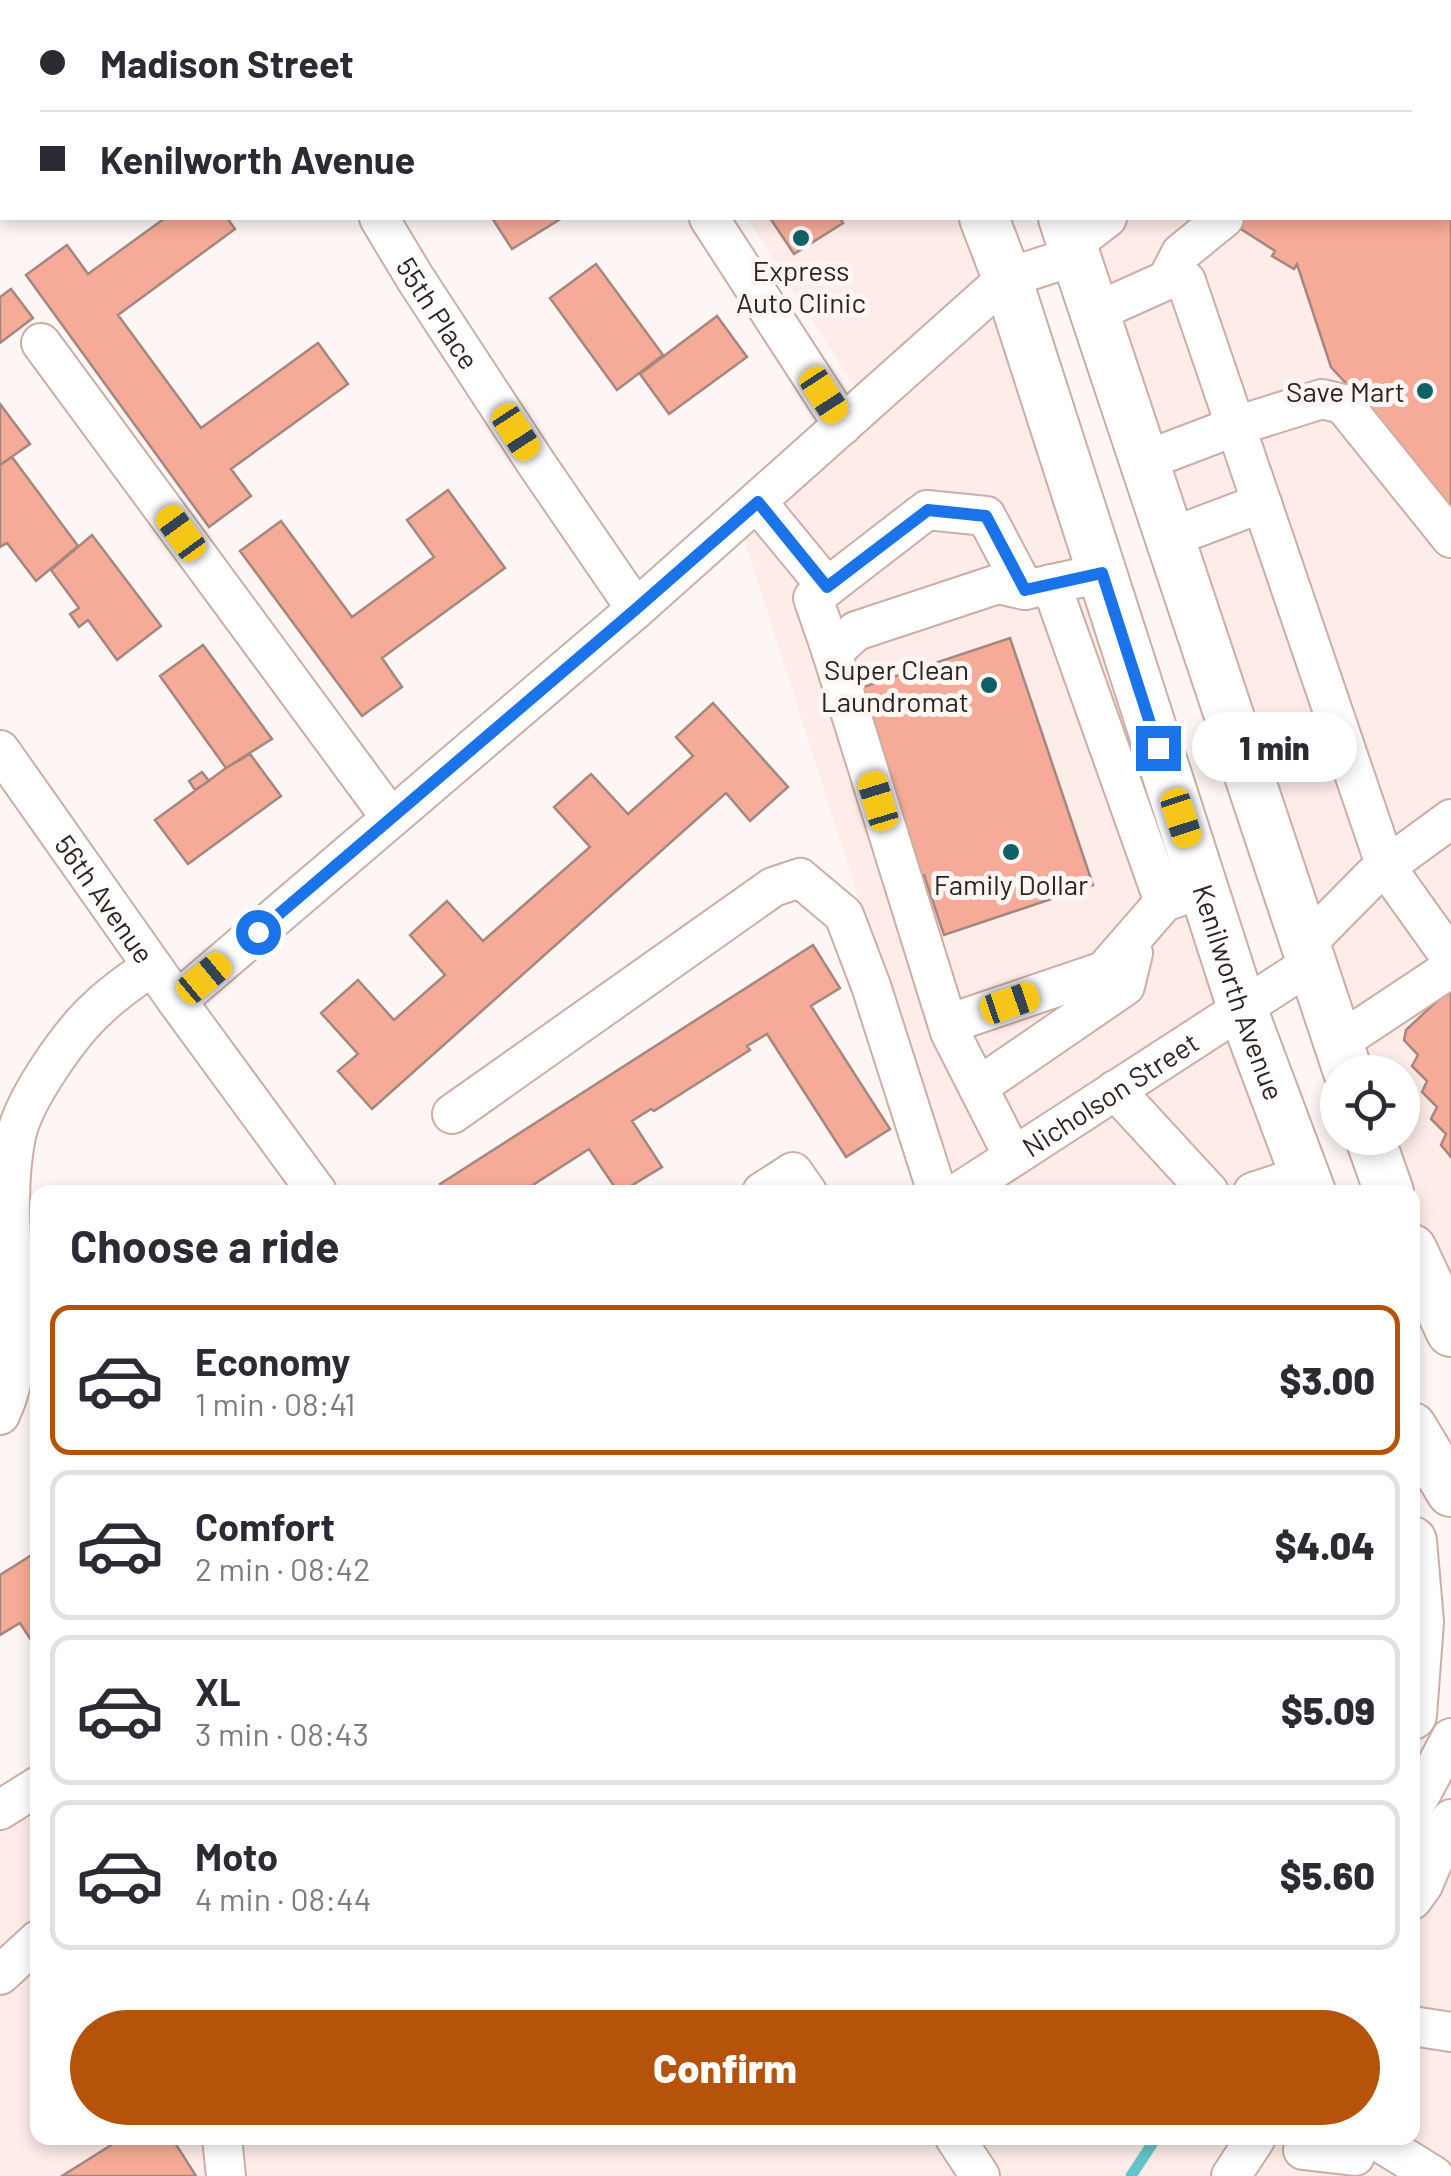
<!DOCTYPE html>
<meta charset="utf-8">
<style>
body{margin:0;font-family:Barlow,sans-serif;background:#f2f2f3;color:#2b2b33;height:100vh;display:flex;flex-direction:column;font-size:38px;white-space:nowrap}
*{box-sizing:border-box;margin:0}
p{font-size:32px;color:#7c7c81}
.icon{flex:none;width:55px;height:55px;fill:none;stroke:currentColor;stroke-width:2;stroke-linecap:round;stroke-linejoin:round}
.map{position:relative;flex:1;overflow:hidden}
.side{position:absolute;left:30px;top:1185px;width:1390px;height:960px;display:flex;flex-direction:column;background:#fff;border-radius:20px;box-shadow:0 5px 15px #0003}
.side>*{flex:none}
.banner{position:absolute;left:0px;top:0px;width:1452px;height:220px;box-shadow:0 5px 15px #0003;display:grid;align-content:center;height:220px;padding:0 40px;background:#fff}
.fabs{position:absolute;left:1320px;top:1055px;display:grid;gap:20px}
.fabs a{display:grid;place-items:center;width:100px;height:100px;border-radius:50%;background:#fff;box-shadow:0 5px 15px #0003;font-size:50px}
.end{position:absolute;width:45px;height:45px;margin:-22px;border:12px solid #1a73e8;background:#fff;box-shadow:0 0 0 5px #fff}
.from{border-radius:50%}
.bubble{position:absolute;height:70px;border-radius:35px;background:#fff;box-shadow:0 5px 15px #0003;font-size:32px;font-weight:800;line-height:70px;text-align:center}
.car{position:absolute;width:30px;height:60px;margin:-30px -15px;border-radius:12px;box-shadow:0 0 8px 2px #0007;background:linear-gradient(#f5c518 24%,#345 0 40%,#f5c518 0 76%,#345 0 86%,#f5c518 0)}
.banner b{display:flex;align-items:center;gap:35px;height:95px;font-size:38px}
.banner b+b{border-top:2px solid #e1e1e2}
.banner i{width:25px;height:25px;background:#2b2b33}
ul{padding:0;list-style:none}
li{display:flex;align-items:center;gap:30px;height:150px;margin:0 20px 15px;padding:0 20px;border:5px solid #e1e1e2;border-radius:20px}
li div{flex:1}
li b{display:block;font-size:38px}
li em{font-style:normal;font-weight:800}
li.on{border-color:#b45309}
li>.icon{width:90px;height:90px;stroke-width:1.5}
h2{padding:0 40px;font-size:45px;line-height:120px}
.button{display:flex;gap:20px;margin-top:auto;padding:20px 40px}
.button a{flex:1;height:115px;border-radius:60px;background:#b45309;color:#fff;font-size:40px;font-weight:800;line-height:115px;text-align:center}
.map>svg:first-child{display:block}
.built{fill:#fdece7}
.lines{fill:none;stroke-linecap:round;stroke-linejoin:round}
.stream{stroke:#64c5ca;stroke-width:11}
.building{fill:#f5ab97;stroke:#a5877f;stroke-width:2.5}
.minor-casing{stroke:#cdaea5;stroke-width:42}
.major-casing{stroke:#cdaea5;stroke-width:52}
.minor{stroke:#fff;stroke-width:38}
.major{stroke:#fff;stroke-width:48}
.route{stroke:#1a73e8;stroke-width:12}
.poi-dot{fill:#106165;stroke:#fdf6f5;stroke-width:4}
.labels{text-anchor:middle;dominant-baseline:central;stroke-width:10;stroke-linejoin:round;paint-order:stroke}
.poi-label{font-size:28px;fill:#2f2320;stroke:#fdf6f5}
.street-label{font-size:28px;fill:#2f2320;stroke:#fdf6f5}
</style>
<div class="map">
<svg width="1451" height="2176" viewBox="0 0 1451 2176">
<rect width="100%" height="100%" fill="#fdf6f5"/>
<path class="built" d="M1450 111 1451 112V1332L1413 1249 1412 1192H1389L1370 1138H1402V1072H1348L1063 218H1450Z
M747 218H984L1311 1192H952L738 519 866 405Z
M37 1786 38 2138H1412L1413 1890 1451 1829V2176H0V1810Z"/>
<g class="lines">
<path class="stream" d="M1131 2176 1156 2138"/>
</g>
<path class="building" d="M56 0H146L148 2H53Z
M2 39V146L0 143V41Z
M1450 159 1451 160V518L1354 392 1331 367 1297 264 1294 269 1272 256 1275 251 1230 222 1236 218H1450Z
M165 218H227L235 229 118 315 201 428 318 343 348 384 231 469 251 496 209 527 26 275 67 245 88 274Z
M492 218H562L512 249Z
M770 218H840L843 223 794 254Z
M596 264 663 355 617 390 550 298Z
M11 289 33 318 0 343V297Z
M717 316 747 357 669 414 640 374Z
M0 404 30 444 0 465Z
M12 457 78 546 36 581 7 543 0 547V465Z
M448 490 505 568 382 658 402 687 362 716 240 551 281 521 352 617 434 557 407 520Z
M92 535 161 626 117 660 88 620 79 627 70 614 79 608 51 570Z
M1010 638 1093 885 944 935 924 875 908 880 845 693Z
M203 645 272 739 226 768 160 676Z
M713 703 788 787 750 821 726 793 372 1109 338 1071 358 1054 321 1013 358 980 394 1020 445 975 410 935 447 901 483 941 590 847 554 807 591 774 628 814 693 756 676 737Z
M250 754 281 796 188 864 155 820 226 768Z
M202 772 209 781 195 790 189 781Z
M813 945 840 988 811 1006 890 1129 846 1157 767 1034 747 1046 750 1050 654 1111 651 1109 632 1121 662 1167 621 1192H618L589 1149 533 1185 537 1192H446L440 1184Z
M1451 988V1157L1441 1145 1446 1134 1431 1119 1437 1107 1422 1092 1427 1081 1412 1066 1418 1055 1404 1040 1406 1030Z
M38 1551V1651L20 1623 0 1635V1575Z
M113 2138H172L196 2176H62L116 2142Z"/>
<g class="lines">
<defs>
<g id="minor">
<path d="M243 0 245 2"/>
<path d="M567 0 569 2"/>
<path d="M693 0 694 2"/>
<path d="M774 2 777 0"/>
<path d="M1025 2 1029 0"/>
<path d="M1111 2 1112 0"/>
<path d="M1450 139 1451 140"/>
<path id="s1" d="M379 218 415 278 536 463 636 609"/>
<path d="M709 218 843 425"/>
<path d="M1073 244 1107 218"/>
<path d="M1167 280 1186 281 1386 867 1451 958"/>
<path d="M1096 312 1167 280 1181 253 1224 218"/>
<path d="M41 343 391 818"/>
<path d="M1144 461 1236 426 1322 399 1343 404 1451 538"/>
<path d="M757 502 827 587"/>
<path d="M1169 538 1262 503"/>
<path d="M1051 584 1164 902"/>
<path d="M832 653 813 598 927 510 986 516 1025 590"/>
<path id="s2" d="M0 750 177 1001 317 1192"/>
<path d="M1305 945 1373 876 1451 819"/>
<path d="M177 1001 636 609 1007 278 1078 255"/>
<path d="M948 1024 1104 971 1164 902 1184 895"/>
<path d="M1338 1043 1451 968"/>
<path d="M978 1087 1125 986 1133 953"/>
<path d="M1115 1090 1209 1192"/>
<path d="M452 1114 773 887 800 878 844 915 871 986 937 1192"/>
<path d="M1013 1156 950 1032 832 653 856 631 998 584 1025 590 1102 573"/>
<path d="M762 1192 793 1172 807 1192"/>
<path id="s3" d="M959 1192 1312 963"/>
<path d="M1253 1192 1305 1175"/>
<path d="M0 1415C23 1366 16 1324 13 1273 10 1228 7 1180 16 1136 24 1099 70 1033 98 1008 114 992 134 979 152 966"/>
<path d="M0 1810 38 1786"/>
<path d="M1412 1811 1451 1738"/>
<path d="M1412 1900 1423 1885 1451 1819"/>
<path d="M0 1975 38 1940"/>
<path d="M1412 2026 1451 2032"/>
<path d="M222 2138 226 2176"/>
<path d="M955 2138 980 2176"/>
<path d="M1373 2138 1434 2176"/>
<path d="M1303 2150 1355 2156"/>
<path d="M1231 2176 1256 2138"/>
</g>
<g id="major">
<path d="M893 0 894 2"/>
<path d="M979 0 980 2"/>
<path id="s4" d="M984 218 1007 278 1242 1008 1311 1192"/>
<path d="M1063 218 1348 1072"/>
<path d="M1370 1138 1389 1192"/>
<path d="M1412 1249 1451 1332"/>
<path d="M1412 1427 1451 1492"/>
<path d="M1412 1541 1419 1622 1412 1715"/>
<path d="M1441 1837 1451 1829"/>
</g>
</defs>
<use href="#minor" class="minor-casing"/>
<use href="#major" class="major-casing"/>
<use href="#minor" class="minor"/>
<use href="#major" class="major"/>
</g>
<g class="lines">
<path class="route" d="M258 932 636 609 758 502 827 587 928 510 986 516 1025 590 1102 573 1158 748"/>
</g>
<g class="poi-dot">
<circle cx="801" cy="238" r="10"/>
<circle cx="1425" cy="391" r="10"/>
<circle cx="989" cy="685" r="10"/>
<circle cx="1011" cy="852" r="10"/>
</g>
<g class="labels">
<g class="poi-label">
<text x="801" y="270">Express<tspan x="801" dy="32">Auto Clinic</tspan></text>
<text x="1405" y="391" text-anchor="end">Save Mart</text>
<text x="969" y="669" text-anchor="end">Super Clean<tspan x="969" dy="32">Laundromat</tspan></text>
<text x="1011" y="884">Family Dollar</text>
</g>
<g class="street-label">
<text stroke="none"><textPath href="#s1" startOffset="112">55th Place</textPath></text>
<text stroke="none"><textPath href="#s2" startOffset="182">56th Avenue</textPath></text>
<text stroke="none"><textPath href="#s4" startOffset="815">Kenilworth Avenue</textPath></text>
<text stroke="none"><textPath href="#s3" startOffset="180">Nicholson Street</textPath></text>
</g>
</g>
</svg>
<div class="fabs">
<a><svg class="icon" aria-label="locate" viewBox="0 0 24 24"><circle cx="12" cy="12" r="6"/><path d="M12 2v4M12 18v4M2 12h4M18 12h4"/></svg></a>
</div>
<i class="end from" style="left:258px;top:932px"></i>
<i class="end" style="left:1158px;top:748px"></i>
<div class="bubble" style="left:1192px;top:712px;width:165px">1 min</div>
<i class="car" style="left:824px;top:395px;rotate:147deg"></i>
<i class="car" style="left:516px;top:432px;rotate:147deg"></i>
<i class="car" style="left:181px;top:533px;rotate:324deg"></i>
<i class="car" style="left:878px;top:801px;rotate:343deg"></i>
<i class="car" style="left:1181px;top:818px;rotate:162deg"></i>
<i class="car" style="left:204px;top:978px;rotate:50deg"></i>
<i class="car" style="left:1010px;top:1003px;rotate:71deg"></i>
<div class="banner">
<b><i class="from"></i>Madison Street</b>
<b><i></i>Kenilworth Avenue</b>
</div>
<section class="side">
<h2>Choose a ride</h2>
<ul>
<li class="on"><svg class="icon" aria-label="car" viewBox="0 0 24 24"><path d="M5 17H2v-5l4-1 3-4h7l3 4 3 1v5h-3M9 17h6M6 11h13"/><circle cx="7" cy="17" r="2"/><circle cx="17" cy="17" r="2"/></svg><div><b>Economy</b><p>1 min · 08:41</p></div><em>$3.00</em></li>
<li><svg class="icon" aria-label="car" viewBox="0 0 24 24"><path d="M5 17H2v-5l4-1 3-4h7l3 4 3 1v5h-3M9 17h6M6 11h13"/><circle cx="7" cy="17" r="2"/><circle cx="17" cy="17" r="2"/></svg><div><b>Comfort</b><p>2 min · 08:42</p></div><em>$4.04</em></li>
<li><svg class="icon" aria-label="car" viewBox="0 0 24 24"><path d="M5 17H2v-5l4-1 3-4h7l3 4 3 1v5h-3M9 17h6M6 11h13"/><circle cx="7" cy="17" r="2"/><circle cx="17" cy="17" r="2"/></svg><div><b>XL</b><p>3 min · 08:43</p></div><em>$5.09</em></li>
<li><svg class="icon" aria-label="car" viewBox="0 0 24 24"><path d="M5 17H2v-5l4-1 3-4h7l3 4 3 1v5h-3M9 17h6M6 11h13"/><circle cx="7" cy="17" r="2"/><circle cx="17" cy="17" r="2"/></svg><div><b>Moto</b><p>4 min · 08:44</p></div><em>$5.60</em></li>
</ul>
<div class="button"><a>Confirm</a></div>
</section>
</div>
